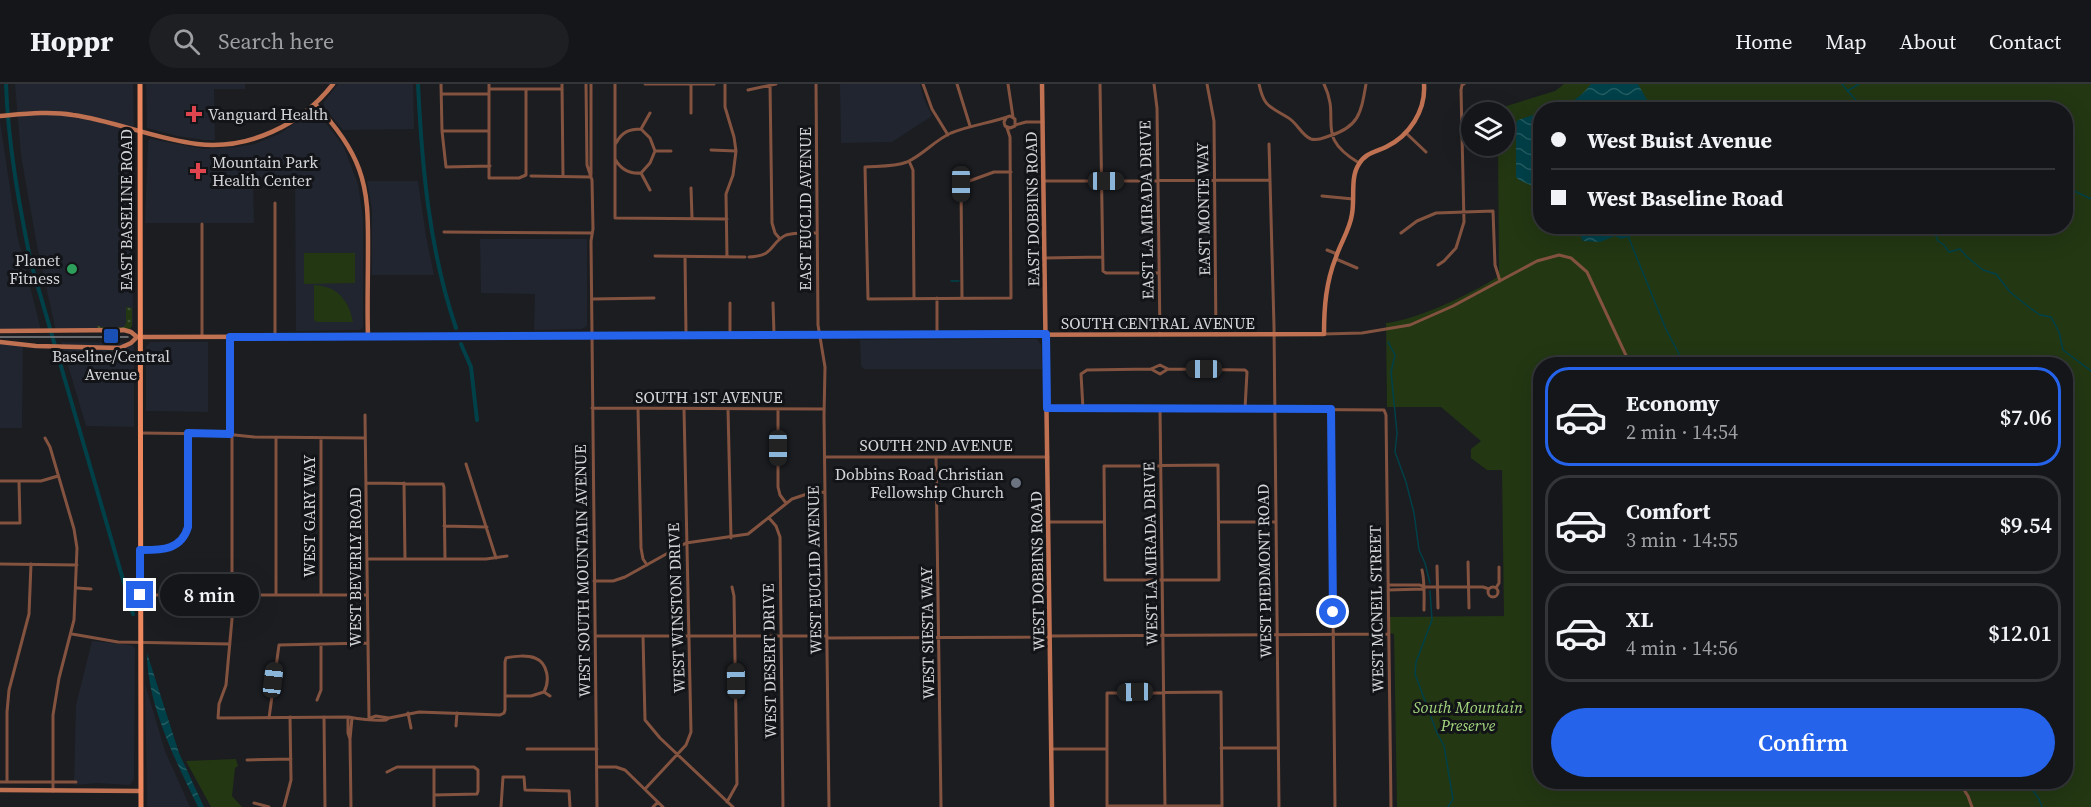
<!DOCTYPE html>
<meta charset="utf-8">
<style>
body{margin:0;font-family:"Source Serif 4",serif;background:#1d1f22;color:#f1f3f6;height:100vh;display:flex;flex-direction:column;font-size:22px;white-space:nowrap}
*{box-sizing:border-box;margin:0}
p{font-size:20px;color:#9d9fa2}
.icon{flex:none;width:33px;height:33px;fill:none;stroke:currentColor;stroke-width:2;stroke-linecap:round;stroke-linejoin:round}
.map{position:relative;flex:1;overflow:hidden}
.panel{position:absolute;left:1533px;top:273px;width:540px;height:432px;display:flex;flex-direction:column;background:#141619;border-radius:24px;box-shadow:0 6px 24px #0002,0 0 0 2px #333538}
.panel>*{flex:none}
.hud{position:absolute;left:1533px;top:18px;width:540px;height:132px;border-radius:24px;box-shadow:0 6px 24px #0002,0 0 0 2px #333538;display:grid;align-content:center;height:132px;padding:0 18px;background:#141619}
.tools{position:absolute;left:1461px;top:18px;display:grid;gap:12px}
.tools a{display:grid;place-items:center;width:54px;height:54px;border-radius:50%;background:#141619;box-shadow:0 6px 24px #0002,0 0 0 2px #333538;font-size:30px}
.end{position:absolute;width:27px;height:27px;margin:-14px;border:8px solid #2563eb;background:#fff;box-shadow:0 0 0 3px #fff}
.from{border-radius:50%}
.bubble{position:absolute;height:42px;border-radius:21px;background:#141619;box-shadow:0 6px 24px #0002,0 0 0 2px #333538;font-size:20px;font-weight:600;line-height:42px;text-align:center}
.car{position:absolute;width:18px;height:36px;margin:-18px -9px;border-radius:8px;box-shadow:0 0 4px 2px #0007;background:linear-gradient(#222 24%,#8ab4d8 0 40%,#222 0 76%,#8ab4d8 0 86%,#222 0)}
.hud b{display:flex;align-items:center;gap:21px;height:57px;font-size:22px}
.hud b+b{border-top:2px solid #333538}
.hud i{width:15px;height:15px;background:#f1f3f6}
ul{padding:10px 0 0;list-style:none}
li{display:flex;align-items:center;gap:18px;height:99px;margin:0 12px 9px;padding:0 6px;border:3px solid #333538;border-radius:24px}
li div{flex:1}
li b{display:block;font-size:22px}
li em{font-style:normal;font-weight:600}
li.active{border-color:#2563eb}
li>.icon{width:54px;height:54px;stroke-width:1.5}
.action{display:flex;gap:12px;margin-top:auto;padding:12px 18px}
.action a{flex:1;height:69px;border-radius:36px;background:#2563eb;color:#fff;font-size:24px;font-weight:600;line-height:69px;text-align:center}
header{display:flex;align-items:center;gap:36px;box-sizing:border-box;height:84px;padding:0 30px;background:#141619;border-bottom:2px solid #333538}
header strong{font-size:28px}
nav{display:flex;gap:33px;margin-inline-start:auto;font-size:21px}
.search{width:420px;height:54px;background:#1d1f22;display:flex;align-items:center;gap:15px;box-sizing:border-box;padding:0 21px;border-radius:33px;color:#9d9fa2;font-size:22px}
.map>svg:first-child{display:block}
.built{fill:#21252f}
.grass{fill:url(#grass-dots)}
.park{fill:#233713;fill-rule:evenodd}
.water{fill:url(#water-waves)}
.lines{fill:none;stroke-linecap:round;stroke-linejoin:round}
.stream{stroke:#004149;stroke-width:1.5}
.canal{stroke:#004149;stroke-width:4}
.street{stroke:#845340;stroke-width:3}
.secondary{stroke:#bf7151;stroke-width:4.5}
.primary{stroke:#ed885e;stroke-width:5}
.tram{stroke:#818286;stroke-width:1.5}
.route{stroke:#2563eb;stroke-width:8}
.health-dot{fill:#e0444e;stroke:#121418;stroke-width:2}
.leisure-dot{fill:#2e9e5b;stroke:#121418;stroke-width:2}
.transit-dot{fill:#1a4fb4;stroke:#121418;stroke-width:2}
.worship-dot{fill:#6b7280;stroke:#121418;stroke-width:2}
.labels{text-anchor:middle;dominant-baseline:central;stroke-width:6;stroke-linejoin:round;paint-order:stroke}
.poi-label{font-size:16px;fill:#d4d5d8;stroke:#121418;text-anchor:start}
.street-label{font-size:16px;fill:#d4d5d8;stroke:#121418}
.park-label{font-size:16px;font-style:italic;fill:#a3d67d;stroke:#121418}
</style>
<header>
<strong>Hoppr</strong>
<div class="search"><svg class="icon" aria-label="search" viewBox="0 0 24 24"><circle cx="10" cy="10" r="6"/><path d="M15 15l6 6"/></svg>Search here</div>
<nav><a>Home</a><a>Map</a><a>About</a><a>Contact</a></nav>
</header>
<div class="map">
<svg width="2091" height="723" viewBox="0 0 2091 723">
<defs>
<pattern id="grass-dots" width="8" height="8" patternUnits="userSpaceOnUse" patternTransform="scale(1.5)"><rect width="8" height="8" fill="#233713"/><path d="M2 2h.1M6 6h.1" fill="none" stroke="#425335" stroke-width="1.8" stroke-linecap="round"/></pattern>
<pattern id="water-waves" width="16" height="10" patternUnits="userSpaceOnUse" patternTransform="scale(1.5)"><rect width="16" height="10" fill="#004149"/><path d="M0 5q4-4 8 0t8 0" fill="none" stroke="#245c62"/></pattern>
</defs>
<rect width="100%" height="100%" fill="#1b1d21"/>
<path class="built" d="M15 0H133L135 92 132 113 133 240 129 247H56L37 162 21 72Z
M146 0H245V5H214L215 56H205L177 52 147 44Z
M338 0H413L414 45 343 46 323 22 324 18Z
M840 0H920L924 15 932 32 892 58 841 59Z
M312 28H317L343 61 358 100 363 134V243L360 246 296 247 295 97H253L254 139H145L148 56 151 55 204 65 237 63 254 60 279 50Z
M0 37 17 151 41 246 0 247Z
M367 97H418L426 152 434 191H372V126Z
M480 155H587V242L582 245 534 246 535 210 481 209Z
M1037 255 1041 261 1042 285H864L861 282 860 256Z
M0 258H23L22 344H0Z
M61 258 132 259 134 263V343L86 342Z
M150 258H208V328L146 327V263Z
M92 557 132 561 135 564 134 695 130 701 97 699 74 701 76 621Z
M145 600 165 667 190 723H147Z"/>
<path class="grass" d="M126 223 132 224V242L129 246H98L97 241 101 243H124L126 239Z"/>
<path class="park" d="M1564 0H2091V723H1397L1394 550 1390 549V533L1504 532 1502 386H1487L1471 374V365L1481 357 1441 323H1387L1386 239C1417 236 1473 209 1499 192L1498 62H1504V28H1498L1497 25 1555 7ZM1540 26H2066V142H1540ZM1540 280H2066V698H1540Z
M304 169H355V199L304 200Z
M314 201C337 202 349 216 353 238H317L314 236Z
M236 675 238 682 235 684 232 712 242 723H211L186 677Z"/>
<path class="water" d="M1591 0H1638L1652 25H1552C1571 19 1578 16 1591 0Z
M1540 29V105L1519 96 1516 93V39L1518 36Z
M1576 143H1635L1632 152 1621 155 1615 152 1600 158 1583 157Z
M147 569 179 669 204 723H198C176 677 147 621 147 569Z"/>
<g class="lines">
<path class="stream" d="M1842 0 1864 26
M1847 7 1859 0
M2066 103 2091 115
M1932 142 1938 157 1944 161 1949 168 1960 165 1967 173 1983 186 1996 190 2010 208 2030 224 2040 231 2051 233 2059 248 2063 266 2091 287
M1628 152 1665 243 1684 280
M951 197H959
M1388 258 1395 271 1391 288 1397 349 1395 368 1406 398 1414 429 1419 466 1425 479 1430 499
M1430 507 1432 536 1416 578 1415 590 1437 649 1444 662 1453 715 1448 723
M2027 698 2039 715 2042 723"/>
<path class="canal" d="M6 0C8 60 19 120 31 179L133 530
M418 0C422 83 429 165 456 244
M461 260 471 283 477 336"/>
<path class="street" d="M441 0 442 47 446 83 490 82
M489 0V94H519L526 91V5
M562 0 563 93
M586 0 587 81 592 96 593 145 591 157 597 723
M591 0V91
M615 0V134L727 135
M645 0H714
M691 0V29
M725 0V23L734 53 736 67 733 91 726 110 727 173
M770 0 772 139 775 149 780 155
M816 0 818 241 825 283 824 332 829 723
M923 0 932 25 948 51
M957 0 970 42
M1008 0 1013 33
M1100 0 1103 187 1106 189H1159
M1154 0 1157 24 1160 251
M1207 0 1214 37 1216 251
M1259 0C1264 23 1269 22 1287 33 1297 38 1301 51 1311 55 1318 57 1323 54 1329 52 1359 43 1361 29 1366 0
M1324 0C1342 37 1313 51 1359 79
M489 5H562
M748 6 776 0
M441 10H489
M1006 34 1004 38 1005 42 1010 44 1015 42V35L1010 32C991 39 971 41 951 49 935 56 923 71 907 78 894 83 879 82 865 83L868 215 1011 214 1010 53 1007 44
M1015 41 1026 38H1043
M641 45 650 29
M442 47H489
M1406 49 1426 68
M1269 60 1274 242 1279 723
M711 66 736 67
M655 67H671
M615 75C621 86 629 90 641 89L650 79 655 67 650 54 641 45C629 45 622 48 616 59
M909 77 913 86 914 214
M641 89 650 106
M531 92 591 93
M1044 97 1270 96
M691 104 692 134
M1322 112 1353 115
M275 119V253
M202 140V252
M444 148 592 149
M1401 149 1417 137 1436 129 1493 127 1495 181 1500 197
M1327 166 1337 170
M655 172 745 173
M685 173 686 250
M749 173C776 172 769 159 786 151 795 148 807 149 816 149
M1044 174 1102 173
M1336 175 1357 184
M1438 181 1444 177 1456 164 1464 138 1461 6 1462 1 1464 0
M937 214V250
M962 214 961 100 994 88H1011
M592 215 654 214
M773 219 774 250
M730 250V219
M1324 250 1362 249 1410 241 1453 222 1537 177 1559 171 1571 174 1587 188 1630 280
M229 253 230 350
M1151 285 1160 290 1168 285
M592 324 824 325
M638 324 641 464 643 475 647 481
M1047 324 1384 326 1386 331 1391 723
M728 325 731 454
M778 325V403L780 411 786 419
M1083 325 1081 290 1087 286 1151 285 1160 281 1168 285 1245 286 1247 288 1245 325
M1160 325 1165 722
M1331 325 1335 723
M365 331 369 634
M141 349 225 350 254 353 365 354
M232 351V535L226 601 219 620 218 634 348 633C360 635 374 637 386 636L389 634 419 628 500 631 504 629 505 626V578L506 574C514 572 527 571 535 574 548 579 550 597 544 608
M276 353V511
M45 354 50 363 74 445 77 464 74 536 59 594 53 631V707
M321 354V511
M825 373H1048
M936 374 941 723
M466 380 496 474
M1218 381 1219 496H1105L1104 382Z
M0 397H41L58 392
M367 399 443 400 444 403 445 475
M404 399 405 475
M769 434 776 442 780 453 783 723
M1048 438H1104
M1219 438H1275
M0 439H20L19 397
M444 442 487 443
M142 466C155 466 172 467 182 456 193 443 188 370 188 349
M368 475H486L507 472
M1468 478 1469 524
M0 480 77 481
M1437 482 1438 524
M1422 486C1425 498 1424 513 1424 526
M594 497H613L625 493 686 459 748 450 792 415 810 409 825 408
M1388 501H1420L1424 503H1483L1489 505
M1488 508a5 5 0 1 1 10 0a5 5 0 1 1-10 0Z
M77 504 91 505
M1496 504 1499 499V483
M1388 506 1423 505
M141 511H367
M72 550 118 558 230 560
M595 552H827
M643 552 645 636 660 654 733 723
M1050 552 1389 550
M827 554 1050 553
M544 608 550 612
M1221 608 1222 722H1107V609Z
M505 612H531L544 608
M317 616 321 606V560
M408 629 411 644
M324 633 325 723
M348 633V649L350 655
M269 634 279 561 367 559
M370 634 376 632 389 634
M456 642 457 629
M1221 664H1278
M527 665H597
M1051 665H1107
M247 676 291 675
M434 683V723
M597 683H616L625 686 663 723
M387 688 397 683H474L478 686V707L477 710 434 711
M0 698H76
M7 698V628L9 606 29 530 31 480
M1959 698 1968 712 1972 723
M645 705 686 661 691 648 684 325
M727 718 737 700 734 512 732 503
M254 719 269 723
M284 723 291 696 290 633
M351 723 350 655 352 634
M501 723 503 693H524L525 706 569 707 570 723
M653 723 658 718"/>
<path class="secondary" d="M1042 0 1052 723
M315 20C333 39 350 60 359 85 369 112 368 140 368 168 368 196 367 224 368 252
M0 32C24 30 49 27 73 31 115 37 155 55 197 60 249 66 301 41 333 0
M0 247 124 246 131 248 137 253 1324 250C1324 223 1326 198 1336 173 1341 158 1350 145 1352 130 1355 114 1350 93 1359 80 1365 69 1376 68 1386 63 1409 52 1426 27 1424 0
M0 258 36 262 120 264 131 259 137 253
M0 706 141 707"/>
<path class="primary" d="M140 0 141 723"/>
<path class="tram" d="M0 253H128"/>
</g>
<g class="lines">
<path class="route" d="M140 511V466C160 466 181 467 188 443V349L230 350V253L1038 250H1046L1047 324 1331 325 1333 528"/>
</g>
<g class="health-dot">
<path d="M191 21h6v6h6v6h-6v6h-6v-6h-6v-6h6z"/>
<path d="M195 78h6v6h6v6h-6v6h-6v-6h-6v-6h6z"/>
</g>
<circle class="leisure-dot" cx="72" cy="185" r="6"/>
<rect class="transit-dot" x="103" y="244" width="16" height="16" rx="3"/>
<circle class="worship-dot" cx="1016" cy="399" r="6"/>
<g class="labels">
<g class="poi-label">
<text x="208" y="30">Vanguard Health</text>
<text x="212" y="78">Mountain Park<tspan x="212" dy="18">Health Center</tspan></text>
<text x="60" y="176" text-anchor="end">Planet<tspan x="60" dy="18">Fitness</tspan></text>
<text x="111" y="272" text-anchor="middle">Baseline/Central<tspan x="111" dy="18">Avenue</tspan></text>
<text x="1004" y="390" text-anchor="end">Dobbins Road Christian<tspan x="1004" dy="18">Fellowship Church</tspan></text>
</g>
<g class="street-label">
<text transform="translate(805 125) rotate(-90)">EAST EUCLID AVENUE</text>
<text transform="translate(1032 125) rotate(-91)">EAST DOBBINS ROAD</text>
<text transform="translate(1203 125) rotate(-91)">EAST MONTE WAY</text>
<text transform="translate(126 126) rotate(-90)">EAST BASELINE ROAD</text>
<text transform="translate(1146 126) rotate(-91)">EAST LA MIRADA DRIVE</text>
<text x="1158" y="239">SOUTH CENTRAL AVENUE</text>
<text x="709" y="313">SOUTH 1ST AVENUE</text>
<text x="936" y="361">SOUTH 2ND AVENUE</text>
<text transform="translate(309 432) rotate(-90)">WEST GARY WAY</text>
<text transform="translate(1150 470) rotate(-91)">WEST LA MIRADA DRIVE</text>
<text transform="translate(355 483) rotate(-90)">WEST BEVERLY ROAD</text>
<text transform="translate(814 486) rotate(-91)">WEST EUCLID AVENUE</text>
<text transform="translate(582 487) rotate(-91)">WEST SOUTH MOUNTAIN AVENUE</text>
<text transform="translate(1037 487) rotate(-91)">WEST DOBBINS ROAD</text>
<text transform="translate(1264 487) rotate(-91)">WEST PIEDMONT ROAD</text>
<text transform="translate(676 524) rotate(-92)">WEST WINSTON DRIVE</text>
<text transform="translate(1376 525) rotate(-91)">WEST MCNEIL STREET</text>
<text transform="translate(927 549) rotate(-91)">WEST SIESTA WAY</text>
<text transform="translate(769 577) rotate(-91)">WEST DESERT DRIVE</text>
</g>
<g class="park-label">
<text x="1468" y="623">South Mountain<tspan x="1468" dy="18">Preserve</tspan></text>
</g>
</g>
</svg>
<div class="tools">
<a><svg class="icon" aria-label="layers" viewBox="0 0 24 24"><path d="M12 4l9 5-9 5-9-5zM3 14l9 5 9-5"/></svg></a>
</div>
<i class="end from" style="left:1333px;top:528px"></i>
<i class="end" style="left:140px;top:511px"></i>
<div class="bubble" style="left:160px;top:490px;width:99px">8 min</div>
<i class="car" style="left:1106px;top:97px;rotate:90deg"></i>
<i class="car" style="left:961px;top:100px;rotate:180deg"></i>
<i class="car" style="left:1204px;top:285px;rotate:270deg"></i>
<i class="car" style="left:778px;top:364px;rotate:180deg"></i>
<i class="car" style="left:273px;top:596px;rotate:7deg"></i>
<i class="car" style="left:736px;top:597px;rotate:359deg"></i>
<i class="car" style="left:1135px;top:608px;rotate:269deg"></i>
<div class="hud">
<b><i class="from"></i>West Buist Avenue</b>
<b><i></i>West Baseline Road</b>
</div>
<section class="panel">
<ul>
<li class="active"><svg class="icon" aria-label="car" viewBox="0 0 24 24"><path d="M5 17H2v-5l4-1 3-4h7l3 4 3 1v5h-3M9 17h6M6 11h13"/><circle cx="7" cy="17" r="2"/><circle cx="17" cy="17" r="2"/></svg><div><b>Economy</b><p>2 min · 14:54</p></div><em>$7.06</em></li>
<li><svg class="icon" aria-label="car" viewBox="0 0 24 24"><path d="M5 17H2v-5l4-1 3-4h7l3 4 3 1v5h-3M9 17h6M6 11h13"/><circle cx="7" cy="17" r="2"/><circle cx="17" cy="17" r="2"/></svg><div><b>Comfort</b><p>3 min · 14:55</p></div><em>$9.54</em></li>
<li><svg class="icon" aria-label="car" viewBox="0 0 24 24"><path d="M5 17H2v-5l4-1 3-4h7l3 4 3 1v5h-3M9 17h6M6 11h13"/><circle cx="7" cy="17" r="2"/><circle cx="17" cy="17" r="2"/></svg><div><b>XL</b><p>4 min · 14:56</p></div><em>$12.01</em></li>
</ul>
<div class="action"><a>Confirm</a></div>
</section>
</div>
